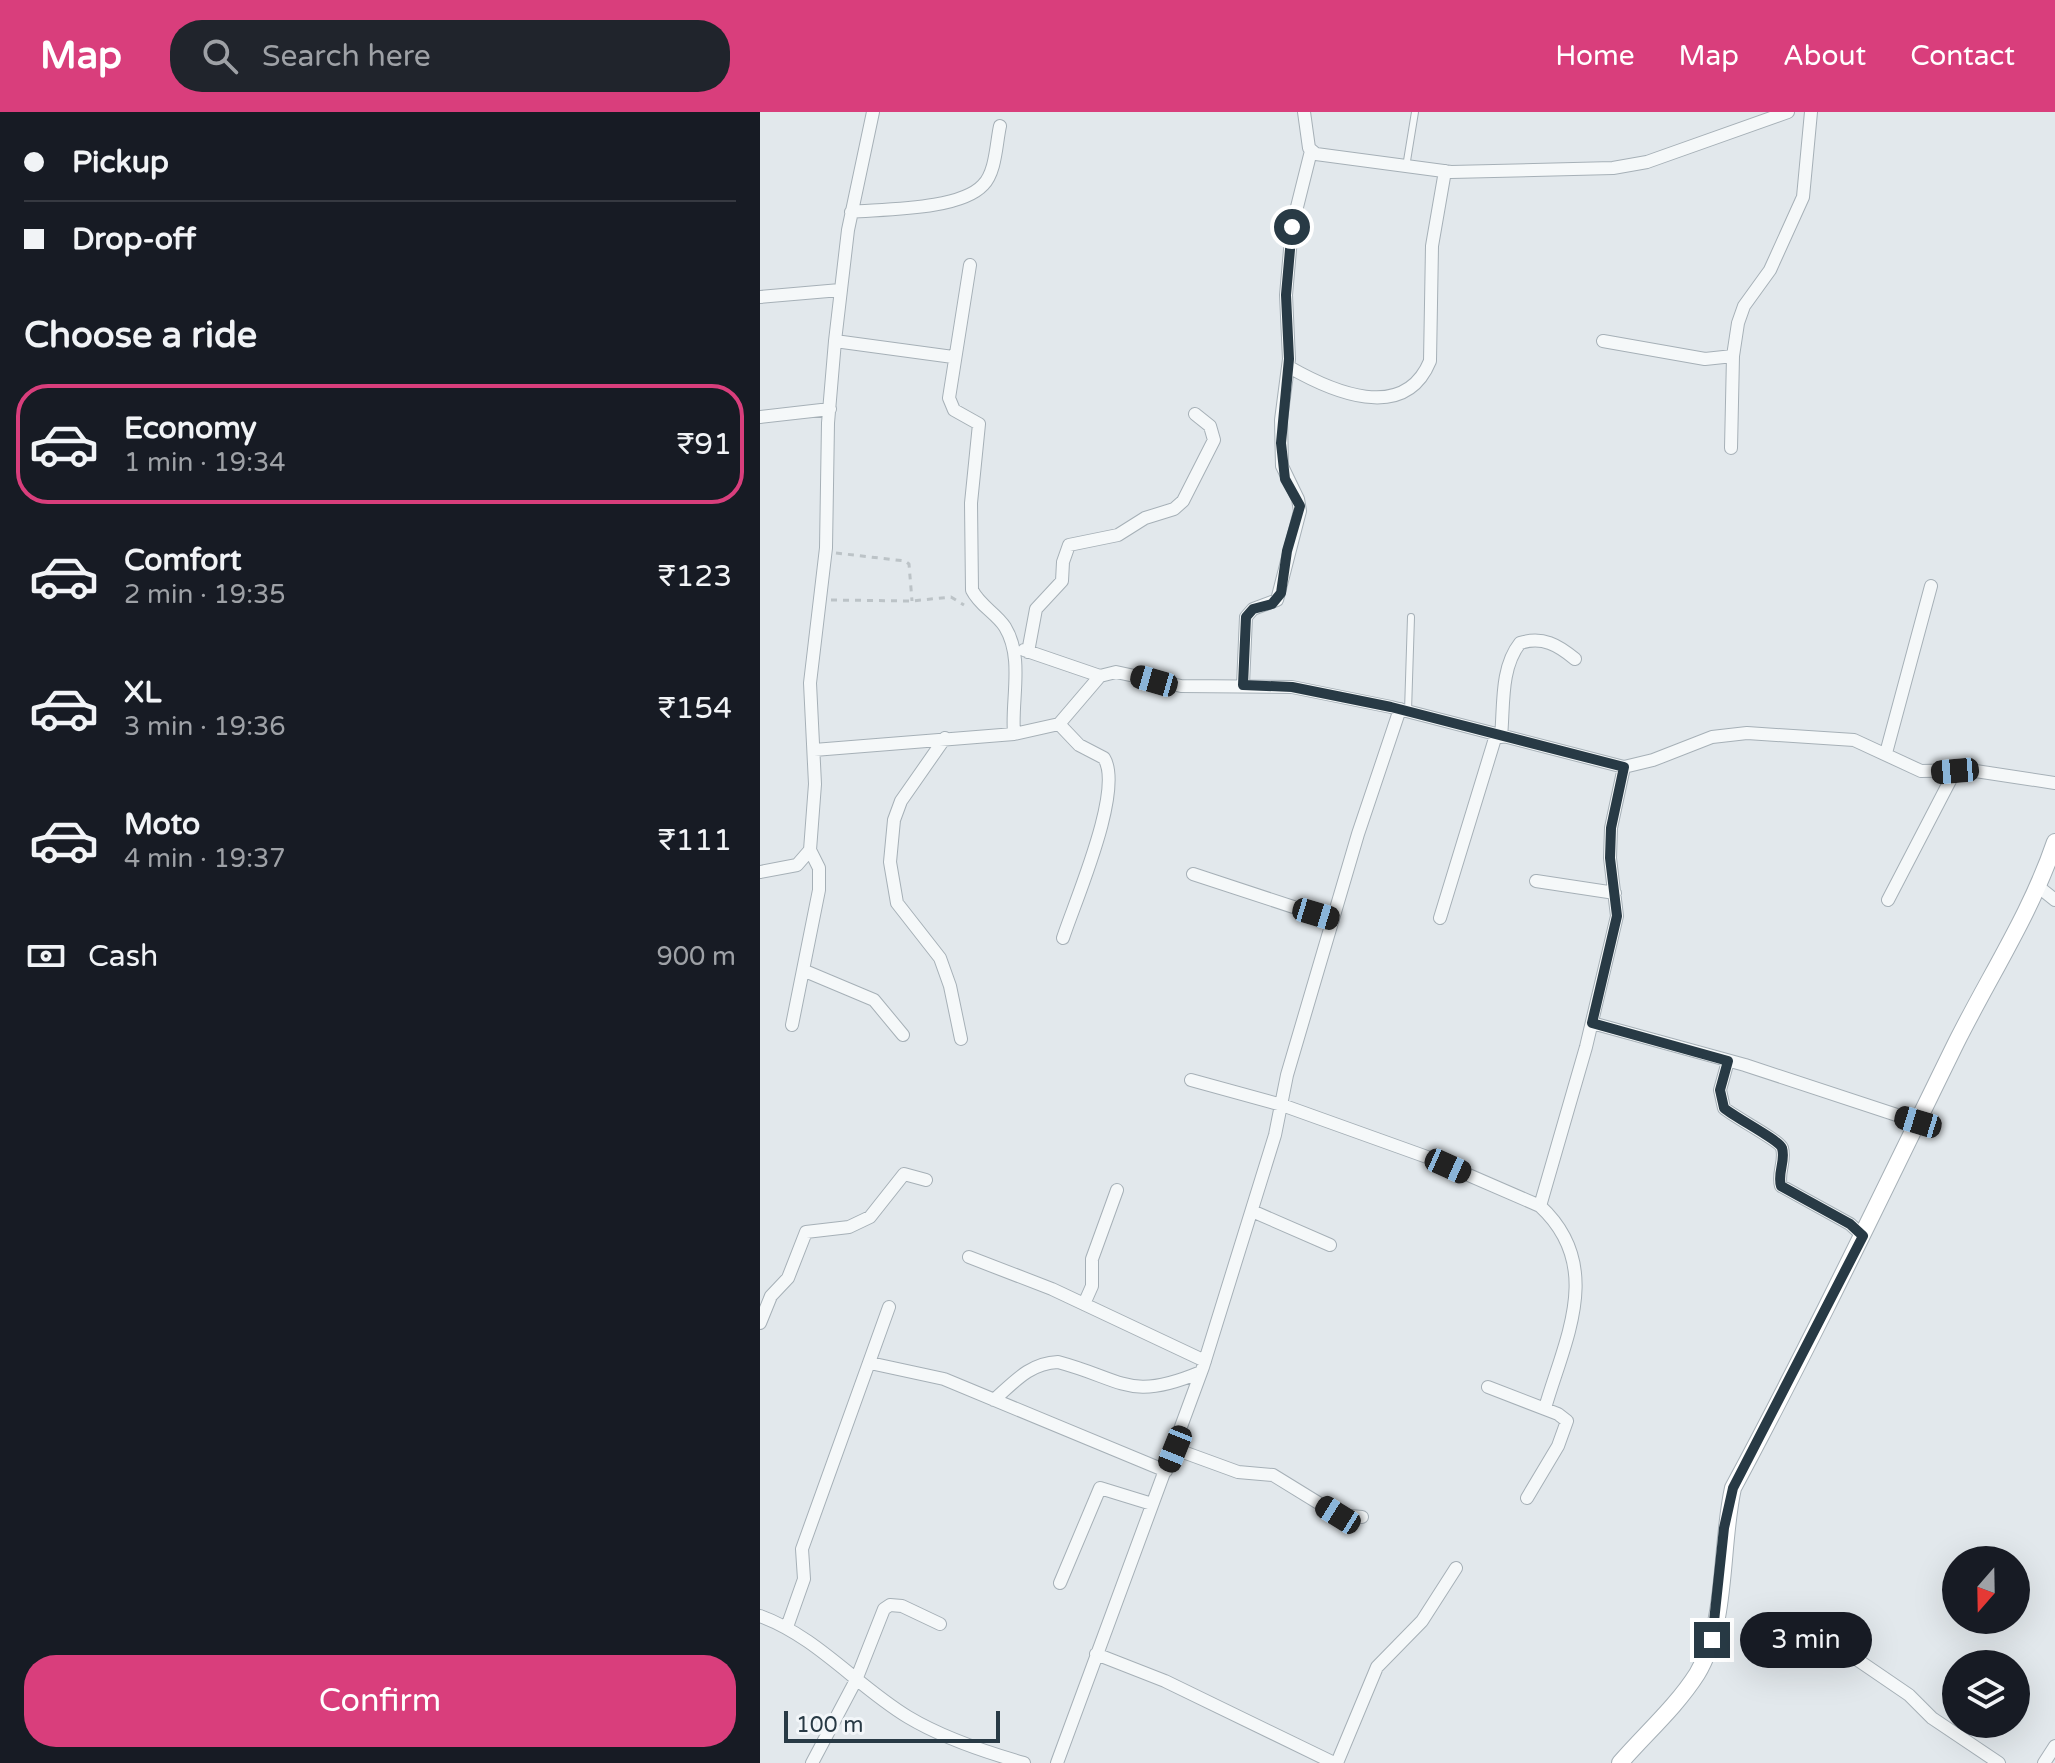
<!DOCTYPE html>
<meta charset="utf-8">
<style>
body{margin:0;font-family:"Varela Round",sans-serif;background:#20242c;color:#f1f3f6;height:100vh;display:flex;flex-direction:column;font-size:30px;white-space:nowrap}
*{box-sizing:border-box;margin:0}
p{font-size:26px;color:#9ea1a6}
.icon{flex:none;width:44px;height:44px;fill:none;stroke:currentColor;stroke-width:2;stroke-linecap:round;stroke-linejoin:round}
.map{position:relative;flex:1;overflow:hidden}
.side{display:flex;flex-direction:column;background:#171b24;width:760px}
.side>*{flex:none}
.banner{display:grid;align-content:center;height:176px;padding:0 24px;background:#171b24}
.needle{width:52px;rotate:200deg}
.tools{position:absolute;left:1182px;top:1434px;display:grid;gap:16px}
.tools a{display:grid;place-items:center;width:88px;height:88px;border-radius:50%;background:#171b24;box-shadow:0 8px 32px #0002;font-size:40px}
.scale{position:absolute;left:24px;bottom:20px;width:216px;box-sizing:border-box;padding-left:8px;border:4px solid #283a45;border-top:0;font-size:22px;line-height:28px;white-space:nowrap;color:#283a45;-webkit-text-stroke:6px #f2f6f9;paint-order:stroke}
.end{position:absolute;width:36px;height:36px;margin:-18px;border:10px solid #283a45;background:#fff;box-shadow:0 0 0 4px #fff}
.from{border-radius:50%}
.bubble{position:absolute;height:56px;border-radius:28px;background:#171b24;box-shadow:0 8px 32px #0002;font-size:26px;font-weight:600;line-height:56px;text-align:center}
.car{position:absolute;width:24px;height:48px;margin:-24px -12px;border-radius:10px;box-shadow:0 0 6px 2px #0007;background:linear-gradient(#222 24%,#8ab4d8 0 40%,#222 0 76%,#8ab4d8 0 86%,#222 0)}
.banner b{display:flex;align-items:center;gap:28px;height:76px;font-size:30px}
.banner b+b{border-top:2px solid #363941}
.banner i{width:20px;height:20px;background:#f1f3f6}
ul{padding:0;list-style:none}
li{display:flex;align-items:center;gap:24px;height:120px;margin:0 16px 12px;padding:0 8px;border:4px solid transparent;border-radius:32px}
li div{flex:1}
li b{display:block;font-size:30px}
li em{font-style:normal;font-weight:600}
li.selected{border-color:#d93e7c}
li>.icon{width:72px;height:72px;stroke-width:1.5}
h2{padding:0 24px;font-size:36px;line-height:96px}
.pay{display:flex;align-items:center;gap:20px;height:88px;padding:0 24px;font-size:30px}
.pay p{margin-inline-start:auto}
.action{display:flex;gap:16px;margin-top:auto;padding:16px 24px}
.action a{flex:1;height:92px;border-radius:32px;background:#d93e7c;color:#fff;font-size:32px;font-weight:600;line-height:92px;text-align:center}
header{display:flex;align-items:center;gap:48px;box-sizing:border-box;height:112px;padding:0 40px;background:#d93e7c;color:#fff}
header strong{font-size:38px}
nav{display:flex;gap:44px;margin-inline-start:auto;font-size:28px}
.search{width:560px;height:72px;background:#20242c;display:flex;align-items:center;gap:20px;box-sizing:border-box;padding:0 28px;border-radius:32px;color:#9ea1a6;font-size:30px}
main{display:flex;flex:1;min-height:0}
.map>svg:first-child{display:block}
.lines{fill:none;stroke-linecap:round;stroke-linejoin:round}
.lane-casing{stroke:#a6b0b7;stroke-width:8}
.street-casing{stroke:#a6b0b7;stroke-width:14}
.secondary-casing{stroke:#a6b0b7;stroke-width:18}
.path{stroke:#bcc3c7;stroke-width:3;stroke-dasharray:6 6;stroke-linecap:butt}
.lane{stroke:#f5f8f9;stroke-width:6}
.street{stroke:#f5f8f9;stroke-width:12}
.secondary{stroke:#fff;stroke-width:16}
.route{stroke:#283a45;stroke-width:10}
</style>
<header>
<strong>Map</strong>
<div class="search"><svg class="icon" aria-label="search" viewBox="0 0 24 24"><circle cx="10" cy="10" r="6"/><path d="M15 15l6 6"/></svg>Search here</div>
<nav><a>Home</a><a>Map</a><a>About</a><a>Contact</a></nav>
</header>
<main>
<section class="side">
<div class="banner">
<b><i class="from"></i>Pickup</b>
<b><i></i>Drop-off</b>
</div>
<h2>Choose a ride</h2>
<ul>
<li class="selected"><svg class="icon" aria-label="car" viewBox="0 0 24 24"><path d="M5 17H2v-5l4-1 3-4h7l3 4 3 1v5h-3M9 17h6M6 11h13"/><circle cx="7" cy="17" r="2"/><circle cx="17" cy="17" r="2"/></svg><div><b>Economy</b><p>1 min · 19:34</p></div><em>₹91</em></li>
<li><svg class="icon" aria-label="car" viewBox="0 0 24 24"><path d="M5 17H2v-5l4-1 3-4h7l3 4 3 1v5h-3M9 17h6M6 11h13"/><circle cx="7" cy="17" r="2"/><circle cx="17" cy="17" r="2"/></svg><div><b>Comfort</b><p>2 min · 19:35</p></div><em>₹123</em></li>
<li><svg class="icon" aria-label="car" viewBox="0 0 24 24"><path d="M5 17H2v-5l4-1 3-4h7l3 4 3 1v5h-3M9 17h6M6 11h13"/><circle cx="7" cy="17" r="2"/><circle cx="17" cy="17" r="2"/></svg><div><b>XL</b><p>3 min · 19:36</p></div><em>₹154</em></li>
<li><svg class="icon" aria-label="car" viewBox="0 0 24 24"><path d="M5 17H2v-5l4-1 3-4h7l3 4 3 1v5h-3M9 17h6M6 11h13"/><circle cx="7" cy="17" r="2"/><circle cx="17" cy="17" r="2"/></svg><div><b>Moto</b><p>4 min · 19:37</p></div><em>₹111</em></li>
</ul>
<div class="pay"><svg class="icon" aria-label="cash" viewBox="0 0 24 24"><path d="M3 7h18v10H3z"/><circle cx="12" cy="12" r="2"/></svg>Cash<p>900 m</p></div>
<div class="action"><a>Confirm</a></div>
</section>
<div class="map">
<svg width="1295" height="1651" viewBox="0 0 1295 1651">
<rect width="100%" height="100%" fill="#e2e8ec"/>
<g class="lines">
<defs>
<path id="lane" d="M646 55 655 0
M648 599 651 505"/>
<path id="street" d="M544 0 549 36 556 42 691 60 853 56 887 50 1028 0
M91 100C124 97 200 98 223 73 236 60 236 32 240 14
M210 153 189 286 194 298 219 312 211 391 212 478C220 494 236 501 245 515 264 546 251 588 254 622
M0 185 80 178
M75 229 193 245
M843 229 945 247 973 244
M529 255C571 279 644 312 670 249L672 134 685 59
M0 305 70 297
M971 336 973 244 978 211 984 194 1010 158 1043 85 1051 0
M264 538 340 564
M268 540 276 497 302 469 303 450 309 433 358 423 385 406 414 397 423 389 454 328 450 314 435 302
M483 573 486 505 493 497 517 488 540 399 538 387 522 354 521 308 529 247 526 183 532 115 551 39
M299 612 319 633 344 646C364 678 315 789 303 826
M741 625C744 595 740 556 760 531 783 524 798 533 815 547
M185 626 141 689 134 708 130 750 137 791 180 846 190 874 201 927
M54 638 254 622 299 612 340 564 356 560 421 574 532 575 631 595 864 655 893 648 952 625 987 621 1094 628 1161 659 1209 658 1295 671
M1126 641 1171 474
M0 760 37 753 50 738 55 672 50 571 66 436 68 311 75 229 88 118 113 0
M433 762 573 808
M776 769 855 781
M1280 776 1295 788
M1128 788 1195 659
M680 806 736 623
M45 859 114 888 143 923
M832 911 985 953 1158 1010
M32 913 59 778V756L50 738
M968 949 960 978 964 996C974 1005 1019 1028 1022 1036 1026 1049 1017 1061 1021 1074L1090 1112 1103 1124
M431 968 522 993 667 1045 780 1094C845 1154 805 1227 785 1296
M780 1094 826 935 857 804 850 746 851 716 864 655
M492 1099 570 1133
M209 1145 292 1177 445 1249
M324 1192 332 1174V1147L357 1078
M0 1211 11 1184 28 1166 46 1120 89 1115 110 1105 144 1062 166 1068
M110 1251 184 1267 406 1359
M728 1275 798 1302 807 1309 798 1334 767 1386
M234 1288C254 1270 270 1251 298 1250 365 1268 369 1290 441 1260
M415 1337 478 1360 513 1363 578 1403 602 1405
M300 1471 340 1376 392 1392
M0 1504C56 1524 98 1575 148 1605 183 1626 225 1640 264 1651
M27 1515 44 1467 42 1437 129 1195
M336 1542 405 1569 574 1651
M1040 1544 1063 1536 1089 1542 1149 1583 1172 1606 1239 1651
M52 1651 96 1568 124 1497 130 1493 142 1494 180 1512
M297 1651 443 1255 515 1023 527 963 598 722 640 597
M577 1651 617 1555 662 1509 696 1456
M1284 1651 1295 1634"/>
<path id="secondary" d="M860 1651C885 1622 916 1595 937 1562 968 1511 960 1434 973 1376 1052 1229 1123 1080 1196 931 1230 863 1271 801 1295 730"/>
</defs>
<use href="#lane" class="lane-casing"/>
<use href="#street" class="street-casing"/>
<use href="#secondary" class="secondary-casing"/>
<path class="path" d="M76 441 145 449 149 452 152 489
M71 488 152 489 191 485 204 493"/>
<use href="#lane" class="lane"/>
<use href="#street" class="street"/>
<use href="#secondary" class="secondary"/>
</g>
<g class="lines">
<path class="route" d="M532 115 526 183 529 247 521 331 525 367 540 394 527 439 521 481 512 492 493 497 486 505 483 573 532 575 631 595 864 655 851 716 850 746 857 804 832 911 968 949 960 978 964 996C974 1005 1019 1028 1022 1036 1026 1049 1017 1061 1021 1074L1090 1112 1103 1124 973 1376 964 1416 952 1528"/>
</g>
</svg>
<div class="tools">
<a><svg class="needle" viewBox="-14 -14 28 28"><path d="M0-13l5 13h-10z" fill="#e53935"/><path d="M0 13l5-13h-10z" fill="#9ea1a6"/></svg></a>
<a><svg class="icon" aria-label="layers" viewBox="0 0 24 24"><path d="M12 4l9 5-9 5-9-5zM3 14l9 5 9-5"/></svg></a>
</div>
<div class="scale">100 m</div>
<i class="end from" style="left:532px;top:115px"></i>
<i class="end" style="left:952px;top:1528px"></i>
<div class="bubble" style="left:980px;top:1500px;width:132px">3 min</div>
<i class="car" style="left:394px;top:569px;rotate:286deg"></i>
<i class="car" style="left:1195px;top:659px;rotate:265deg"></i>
<i class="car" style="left:556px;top:802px;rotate:107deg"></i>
<i class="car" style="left:1158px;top:1010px;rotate:287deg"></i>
<i class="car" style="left:688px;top:1054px;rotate:114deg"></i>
<i class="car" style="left:415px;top:1337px;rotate:202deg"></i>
<i class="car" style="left:578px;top:1403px;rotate:302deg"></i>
</div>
</main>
